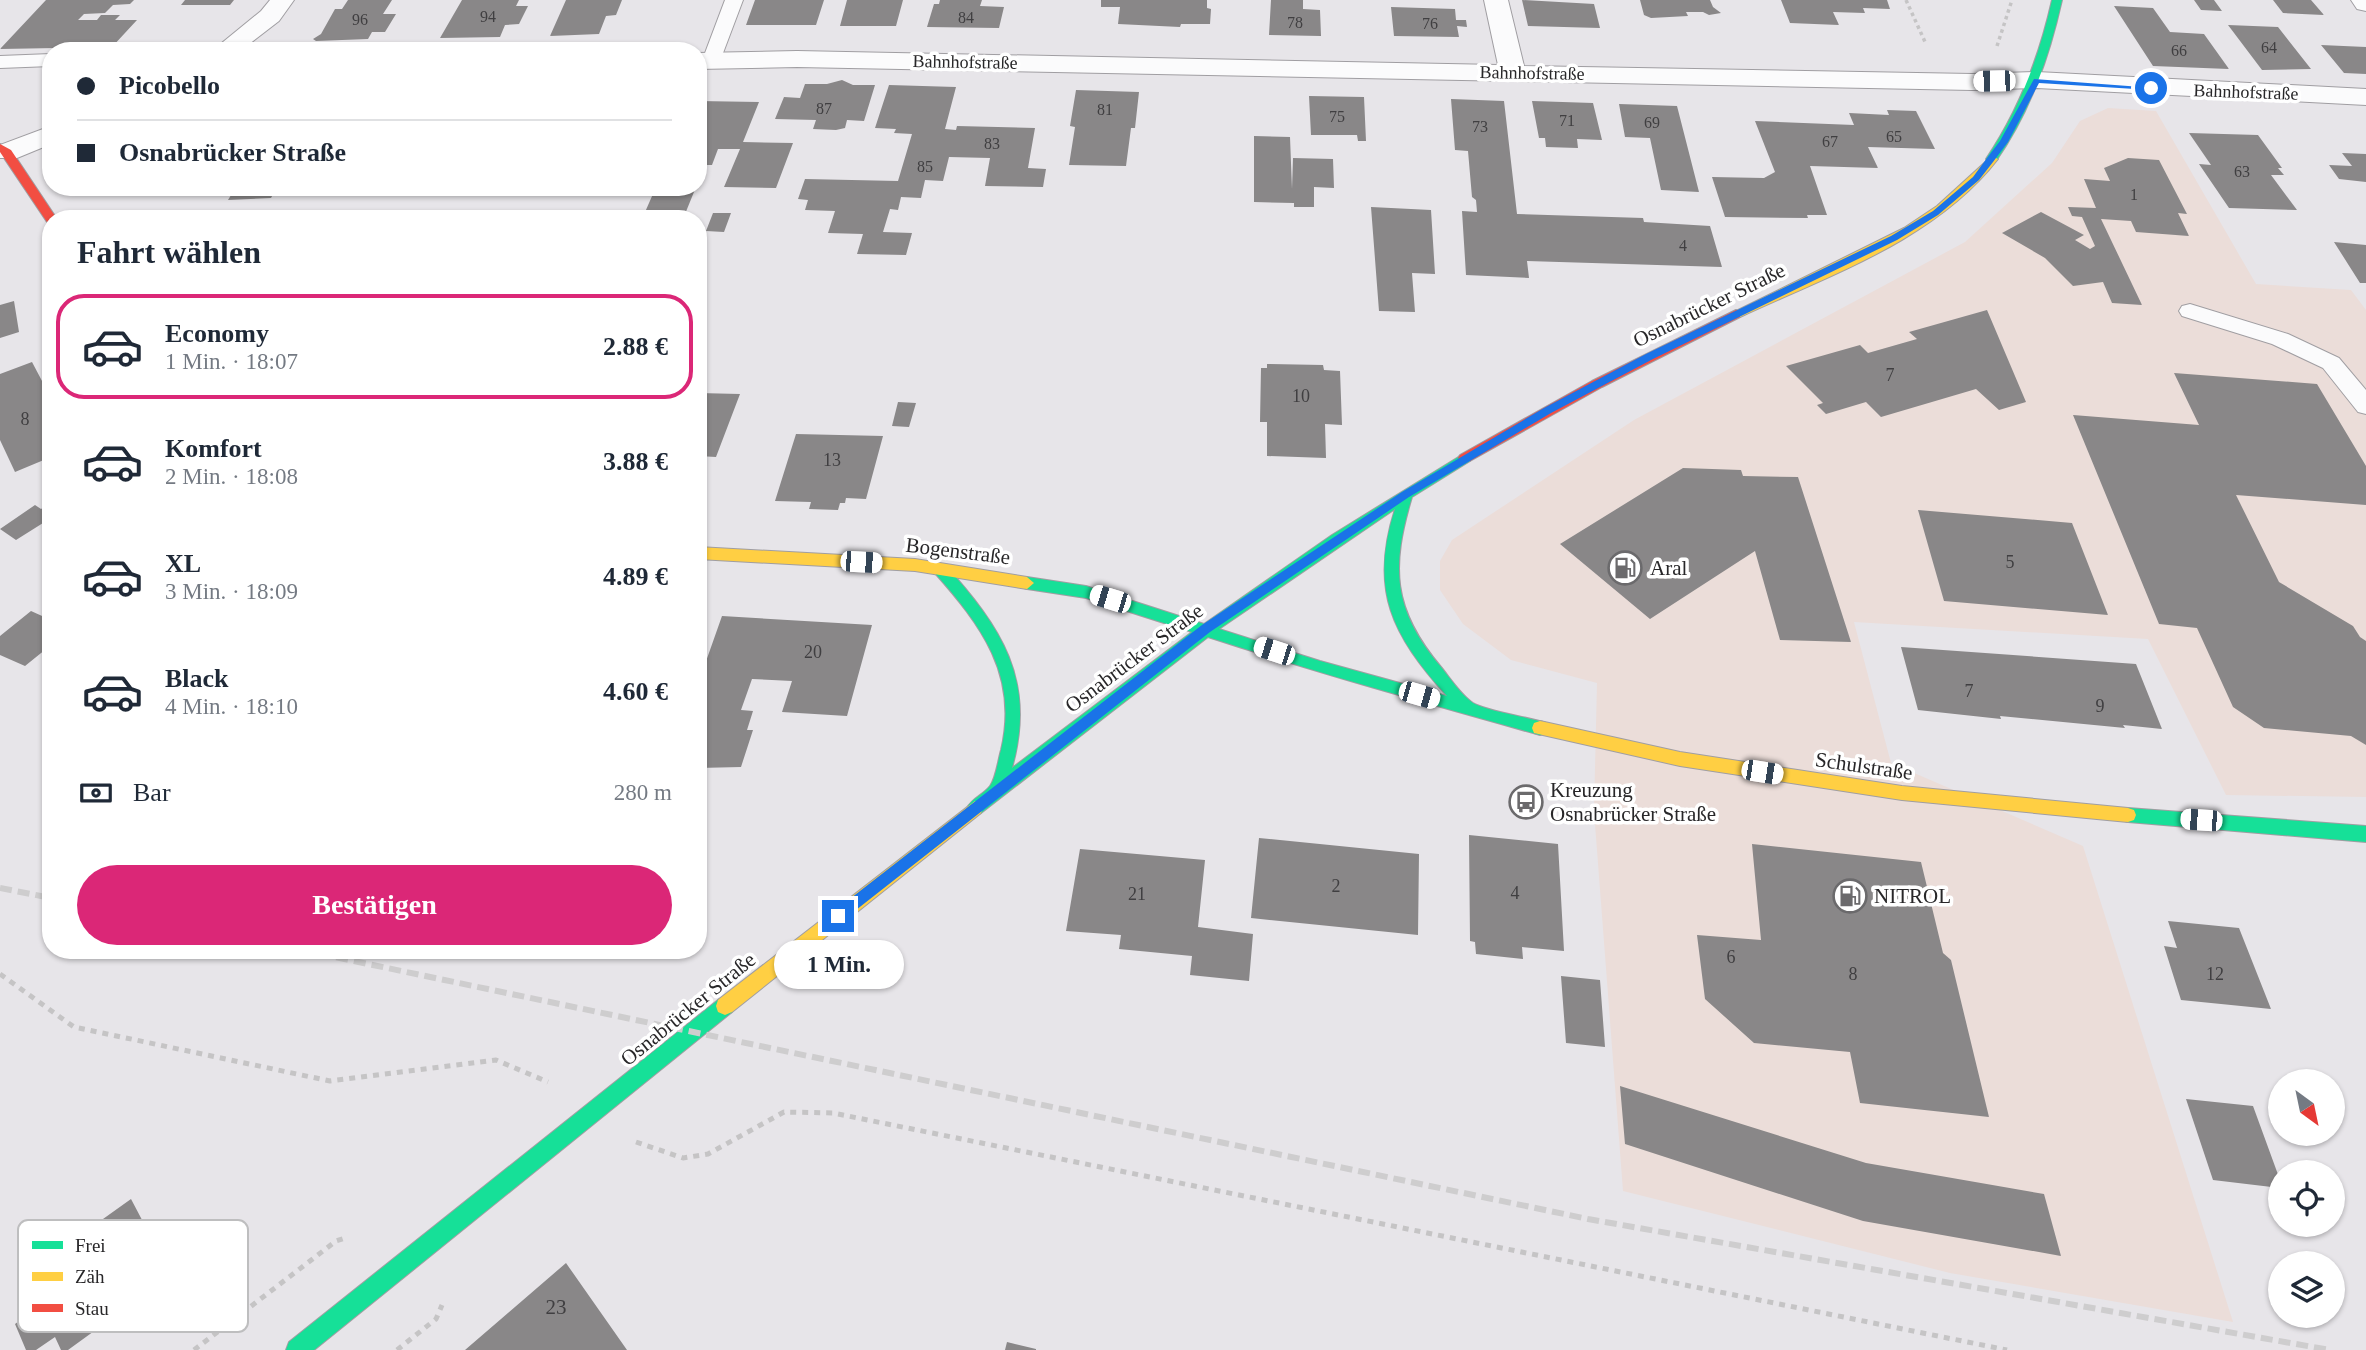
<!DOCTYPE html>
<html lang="de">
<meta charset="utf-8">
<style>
body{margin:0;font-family:Georgia,serif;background:#f6f6f7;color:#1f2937;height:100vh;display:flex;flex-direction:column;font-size:26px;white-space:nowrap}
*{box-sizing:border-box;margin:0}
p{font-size:23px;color:#747a83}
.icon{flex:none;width:38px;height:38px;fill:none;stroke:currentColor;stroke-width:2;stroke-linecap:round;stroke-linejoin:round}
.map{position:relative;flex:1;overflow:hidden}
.sheet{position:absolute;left:42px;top:210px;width:665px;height:749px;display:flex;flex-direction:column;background:#fff;border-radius:28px;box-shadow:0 2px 5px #0004}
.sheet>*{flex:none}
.top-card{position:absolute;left:42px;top:42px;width:665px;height:154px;border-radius:28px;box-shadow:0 2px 5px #0004;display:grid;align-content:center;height:154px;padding:0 35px;background:#fff}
.needle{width:46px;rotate:147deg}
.controls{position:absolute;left:2268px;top:1069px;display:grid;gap:14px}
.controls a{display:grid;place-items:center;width:77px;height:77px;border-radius:50%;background:#fff;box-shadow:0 2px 5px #0004;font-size:35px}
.end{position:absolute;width:32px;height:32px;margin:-16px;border:9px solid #1a73e8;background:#fff;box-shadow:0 0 0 4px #fff}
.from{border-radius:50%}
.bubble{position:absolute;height:49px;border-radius:24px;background:#fff;box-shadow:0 2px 5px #0004;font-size:23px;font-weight:800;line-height:49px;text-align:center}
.car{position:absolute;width:21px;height:42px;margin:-21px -10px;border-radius:9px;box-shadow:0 0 5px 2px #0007;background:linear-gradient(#fff 24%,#345 0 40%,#fff 0 76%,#345 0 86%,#fff 0)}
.top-card b{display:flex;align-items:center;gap:24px;height:66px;font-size:26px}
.top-card b+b{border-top:2px solid #e0e1e3}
.top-card i{width:18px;height:18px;background:#1f2937}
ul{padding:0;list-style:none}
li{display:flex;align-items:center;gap:21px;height:105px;margin:0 14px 10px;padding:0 21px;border:4px solid transparent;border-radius:28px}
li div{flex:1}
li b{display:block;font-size:26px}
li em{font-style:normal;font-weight:800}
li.active{border-color:#db2777}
li>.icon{width:63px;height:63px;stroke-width:1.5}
h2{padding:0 35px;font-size:32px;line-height:84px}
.pay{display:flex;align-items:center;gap:18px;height:77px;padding:0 35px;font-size:26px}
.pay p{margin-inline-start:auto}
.action{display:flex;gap:14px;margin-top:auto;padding:14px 35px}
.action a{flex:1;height:80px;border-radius:42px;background:#db2777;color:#fff;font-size:28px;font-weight:800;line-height:80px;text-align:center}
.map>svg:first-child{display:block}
.commercial{fill:#ebddd9}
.building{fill:#898788}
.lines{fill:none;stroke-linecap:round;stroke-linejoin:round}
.lane-casing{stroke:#a09ea2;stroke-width:2}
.street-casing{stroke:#a09ea2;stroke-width:2}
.fast-casing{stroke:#a09ea2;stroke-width:2}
.slow-casing{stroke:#a09ea2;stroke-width:2}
.jam-casing{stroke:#a09ea2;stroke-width:2}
.path-far1{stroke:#c5c4c5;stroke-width:3.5;stroke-dasharray:3.5 3.5;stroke-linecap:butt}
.path{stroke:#c5c4c5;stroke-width:5;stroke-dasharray:6 6;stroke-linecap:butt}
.lane{fill:#fbfbfc;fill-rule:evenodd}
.street{fill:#fbfbfc;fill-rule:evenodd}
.fast{fill:#16e098;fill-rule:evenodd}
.slow{fill:#ffcf43;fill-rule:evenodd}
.jam{fill:#f24e42;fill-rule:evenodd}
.rail{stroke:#cecdce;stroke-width:6;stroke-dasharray:12 6;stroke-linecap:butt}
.route{fill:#1a73e8}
.labels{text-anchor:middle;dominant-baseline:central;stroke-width:7;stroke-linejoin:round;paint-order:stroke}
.far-number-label{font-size:16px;fill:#403f41}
.far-street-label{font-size:18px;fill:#282729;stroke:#fff}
.number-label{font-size:18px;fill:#403f41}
.street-label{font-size:21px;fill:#282729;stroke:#fff}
.poi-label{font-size:21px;fill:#282729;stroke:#fff;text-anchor:start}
.near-number-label{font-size:21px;fill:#403f41}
.key{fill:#fff;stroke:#bebebf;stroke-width:2}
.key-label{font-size:19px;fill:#282729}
</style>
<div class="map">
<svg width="2366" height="1350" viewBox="0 0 2366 1350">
<rect width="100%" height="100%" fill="#e7e5e9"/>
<path class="commercial" d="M2108 108 2156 111 2256 284 2351 290 2366 310V797L2226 795 2148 639 1854 622 1891 763 2083 846 2233 1322 1950 1273 1623 1191 1594 811 1597 683 1511 660 1463 624 1440 590V561L1452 540 1634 420 1965 242 2052 163 2080 121Z"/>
<path class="building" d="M46 0H134L130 4 113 5 105 13 84 14 78 20H97L101 15H120L115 20H137L112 47 0 49Z
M185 0H234L230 5H181Z
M348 0H392L383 14H396L385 32H372L368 39 316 41 313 39 321 34 335 9H342Z
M462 0H519L516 6H528L519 24 505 25 500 37 440 38Z
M566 0H622L616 15 606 16 599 34 550 36Z
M755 0H824L816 25H746Z
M847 0H903L896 26H840Z
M940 0H982L980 6 1004 7 999 28 927 27 934 4H939Z
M1101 0H1207V8L1211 9 1210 24H1181L1180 27 1118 24 1120 7H1101Z
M1271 0H1303V9L1320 10 1321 36 1269 35Z
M1522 0 1594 4 1600 28 1528 26Z
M1640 0H1710L1713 7 1721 13 1709 15 1703 12H1686L1688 16 1651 18 1644 15Z
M1781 0H1887L1890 9 1863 8 1865 13 1833 12 1839 25 1790 23Z
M2194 0H2214L2222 11 2201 10Z
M2273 0H2311L2324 15 2283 13Z
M2114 6 2153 8 2170 32 2204 34 2229 69 2153 66Z
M1391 7 1455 9 1456 20H1466L1467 27 1457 26 1459 37 1394 36Z
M2228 25 2278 27 2311 69 2262 70Z
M2321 45 2366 47V74L2344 73Z
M842 80 853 85H875L864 121 847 120 845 128 836 130 813 129 816 120 775 119 784 97 800 98 805 84H827Z
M889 85 956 87 945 129 956 130 957 126 1035 128 1028 168 1046 169 1043 187 985 186 990 158 949 157 943 181 925 180 921 198 901 197 898 210 890 209 883 232 912 233 906 255 857 254 863 234 828 233 835 211 805 210 808 200 798 199 805 179 898 181 912 134 894 133 896 129 875 128Z
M1076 90 1139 92 1135 128H1131L1126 166 1069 165 1075 127 1070 126Z
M1309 96 1364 97 1366 141H1358L1357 135H1311Z
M1451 99 1504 101 1517 214 1643 218 1644 222 1710 226 1722 267 1527 261 1529 278 1466 275 1462 211 1477 212 1476 200 1472 197 1468 151 1455 150Z
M698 101 759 102 743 142 793 143 776 188 724 187 740 149H718L712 165H706L698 183Z
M1532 101 1593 103 1602 140 1577 139 1578 148 1546 147 1545 138H1539Z
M1619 104 1677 106 1699 192 1661 190 1650 138 1625 137Z
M1887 110 1916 111 1935 149 1868 147 1878 168 1810 166 1827 215H1807L1808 218 1725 217 1712 177 1764 178 1775 172 1755 121 1854 125 1849 113 1889 115Z
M2189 133 2258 135 2282 168H2278L2284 175H2271L2297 210 2229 208 2199 164 2211 165Z
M1254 136 1290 137 1292 189 1293 158 1333 159 1334 188 1314 187V207H1294V203L1254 202Z
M2342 153 2366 154V182L2339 179 2329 165 2352 166Z
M2128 158 2159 160 2187 214 2178 213 2189 236 2136 232 2131 221 2101 219 2142 305 2112 303 2103 282 2073 286 2045 258 2002 233 2041 212 2084 235 2075 240 2090 249 2095 246 2082 217 2072 216 2068 207 2096 208 2084 179 2110 181 2104 168Z
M236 187H277L271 198 228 200Z
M656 187H696L683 219H642Z
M1371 207 1431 210 1435 274 1412 273 1415 312 1379 311Z
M713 213H731L724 232 706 231Z
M2334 242 2366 245V283H2360Z
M14 301 19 332 0 338V305Z
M1987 310 2026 402 1999 410 1976 389 1881 417 1866 402 1826 414 1817 405 1823 403 1786 366 1860 345 1868 353 1917 339 1909 332Z
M32 362 51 398V457L15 472 0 440V374Z
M1267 364 1323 365 1324 370 1340 371 1342 425 1325 424 1326 458 1267 456V422H1260L1261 368H1267Z
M2174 373 2317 384 2366 466V505L2236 495 2279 582 2353 626 2360 637 2366 641V745L2351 736 2264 728 2233 707 2197 628 2159 624 2073 415 2199 425Z
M698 393 740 394 716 457 698 456Z
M898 402 916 403 909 427 892 426Z
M796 434 883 436 866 499 846 498 845 503H840L838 510 809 509 811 502 775 501Z
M1683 468 1741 470 1743 476 1798 477 1851 642 1780 640 1755 551 1650 619 1560 544Z
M51 503V518L16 540 0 529 35 505 41 509Z
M1918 510 2072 523 2108 615 1944 601Z
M31 611 51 620V645L25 666 0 655V636Z
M722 616 872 625 847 716 782 712 792 681 752 679 741 710 753 711 747 730H753L741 767 698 768V684Z
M1901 647 2136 664 2162 729 2123 725 2125 728 2000 716 2001 719 1918 710Z
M1469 835 1558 844 1564 951 1522 947 1523 959 1476 954 1475 942 1470 941Z
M1259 838 1419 854 1418 935 1251 918Z
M1752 844 1921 862 1943 953 1951 960 1989 1117 1860 1103 1850 1052 1754 1043 1705 999 1697 935 1761 940Z
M1080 849 1205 860 1198 927 1253 934 1249 981 1190 975 1192 956 1119 949 1121 935 1066 931Z
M2168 921 2239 928 2271 1009 2181 1000 2164 946 2177 948Z
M1561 976 1600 980 1605 1047 1566 1043Z
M1620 1086 1866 1163 2044 1194 2061 1256 1863 1221 1625 1144Z
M2186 1099 2253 1106 2280 1180V1188L2213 1180Z
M131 1199 170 1273 164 1277 170 1288 124 1323 119 1313 68 1350H61L55 1337 36 1350H26L15 1324 40 1306 26 1274Z
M566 1263 627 1350H465Z
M1007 1342 1036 1349V1350H1005Z"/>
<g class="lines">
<defs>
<path id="lane" d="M725 0H743L720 61 711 67 704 65 702 61Z
M51 54V66L0 68V56Z
M2190 304 2288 334 2339 358 2366 390V414L2358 412 2323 368 2272 344 2182 316 2179 311 2182 306Z"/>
<path id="street" d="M270 0H294L279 21 240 51H212L261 11Z
M1484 0H1508L1524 66 1972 74 2037 72 2366 89V105L2037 88 1972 90 797 67 698 69V53L797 51 1498 65Z
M2351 0H2366V11L2357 9Z
M51 126V144L17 158H0V145Z"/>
<path id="fast" d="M2052 0H2062C2049 58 2030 112 1996 161H1988L1986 159C2019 110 2039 58 2052 0Z
M1465 453 1472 458 1470 461 1412 497C1391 567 1392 609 1441 667 1450 678 1461 695 1473 703 1486 711 1528 717 1546 723L1548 728 1546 733 1540 735C1429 704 1318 673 1208 637L981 813 975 815 969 813 967 808C972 798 983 795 990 786 996 778 998 760 1001 750 1019 675 981 625 934 572L932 568 934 564H944C1001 627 1037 680 1012 768L1192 632 1086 598 1027 589 1022 587 1020 583 1022 579 1027 577 1086 586 1204 624 1332 535ZM1395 509C1369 590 1392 635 1447 696L1320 661 1219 629Z
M2128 808 2366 826V842L2128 822 2122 820 2120 815 2122 810Z
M725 997 732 1000 734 1006 732 1012 314 1350H286L289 1342 718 1000Z"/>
<path id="slow" d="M1992 156 1998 159C1935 240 1830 275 1740 317H1732L1730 314 1904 228 1937 206Z
M698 547 915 559 1027 577 1034 583 1027 589 915 571 698 559Z
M1540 721 1680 752 1902 786 2128 808 2134 810 2136 815 2134 820 2128 822 1902 800 1680 766 1534 733 1532 728 1534 723Z
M975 801 981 803 983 808 981 813 732 1012 725 1015 718 1012 716 1006 718 1000Z"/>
<path id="jam" d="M0 144 11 150 57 219H51V222H47L0 152Z
M1736 310 1740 311V317L1602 387 1470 461H1460L1458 458 1460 455 1592 381Z"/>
</defs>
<use href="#lane" class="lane-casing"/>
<use href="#street" class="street-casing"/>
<use href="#fast" class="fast-casing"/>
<use href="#slow" class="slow-casing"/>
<use href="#jam" class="jam-casing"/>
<path class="path-far1" d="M1906 0 1926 44
M1997 46 2012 0"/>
<path class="path" d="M0 974 74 1027 330 1081 496 1060 548 1082
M636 1142 683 1158 708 1154 784 1112 833 1113 2007 1350
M194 1350 336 1241 348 1237
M397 1350 436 1319 442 1305"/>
<use href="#lane" class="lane"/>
<use href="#street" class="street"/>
<use href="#fast" class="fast"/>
<use href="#slow" class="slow"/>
<use href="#jam" class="jam"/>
<path class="rail" d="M0 888 51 898
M301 950 1588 1219 2330 1350"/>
</g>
<path class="route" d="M2034 79 2155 88 2151 90 2039 83 2008 142 1993 162 1979 180 1938 215 1897 240 1653 359 1551 413 1409 497 1210 632 842 921H833V912L1202 625 1402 492 1544 408 1646 354 1891 236 1933 211 1973 177 1987 158 2000 141Z"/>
<defs>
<symbol id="fuel-ring" viewBox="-11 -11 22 22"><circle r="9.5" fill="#fff" stroke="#6b6a6c" stroke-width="1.5"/><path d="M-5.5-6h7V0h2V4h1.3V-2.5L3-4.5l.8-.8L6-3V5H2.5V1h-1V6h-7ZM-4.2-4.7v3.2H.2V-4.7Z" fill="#6b6a6c"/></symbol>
<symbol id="bus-ring" viewBox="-11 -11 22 22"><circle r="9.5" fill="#fff" stroke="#6b6a6c" stroke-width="1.5"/><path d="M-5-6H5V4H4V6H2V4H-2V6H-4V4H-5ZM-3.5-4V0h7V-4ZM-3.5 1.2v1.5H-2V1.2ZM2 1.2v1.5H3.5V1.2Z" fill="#6b6a6c"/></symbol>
</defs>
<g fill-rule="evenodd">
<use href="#fuel-ring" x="1606" y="549" width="38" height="38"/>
<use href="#bus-ring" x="1507" y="783" width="38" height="38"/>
<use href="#fuel-ring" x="1831" y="877" width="38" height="38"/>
</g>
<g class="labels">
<g class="far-number-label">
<text x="488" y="16">94</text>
<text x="966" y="17">84</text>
<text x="360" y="19">96</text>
<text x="1295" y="22">78</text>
<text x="1430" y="23">76</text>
<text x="2269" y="47">64</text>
<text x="2179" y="50">66</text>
<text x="824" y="108">87</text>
<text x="1105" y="109">81</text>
<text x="1337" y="116">75</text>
<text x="1567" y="120">71</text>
<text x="1652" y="122">69</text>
<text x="1480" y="126">73</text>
<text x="1894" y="136">65</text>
<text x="1830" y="141">67</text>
<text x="992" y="143">83</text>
<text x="925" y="166">85</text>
<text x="2242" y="171">63</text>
<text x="2134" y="194">1</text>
<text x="1683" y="245">4</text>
</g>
<g class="far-street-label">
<text transform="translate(965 62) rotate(1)">Bahnhofstraße</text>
<text transform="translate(1532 73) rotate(1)">Bahnhofstraße</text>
<text transform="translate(2246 92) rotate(2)">Bahnhofstraße</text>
</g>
<g class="number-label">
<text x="1890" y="375">7</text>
<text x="1301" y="396">10</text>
<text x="25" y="419">8</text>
<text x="832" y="460">13</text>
<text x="2010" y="562">5</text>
<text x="813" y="652">20</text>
<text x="1969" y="691">7</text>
<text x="2100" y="706">9</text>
<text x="1336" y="886">2</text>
<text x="1515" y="893">4</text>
<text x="1137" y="894">21</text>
<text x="1731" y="957">6</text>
<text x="1853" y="974">8</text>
<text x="2215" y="974">12</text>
</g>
<g class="street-label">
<text transform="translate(1709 305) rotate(-26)">Osnabrücker Straße</text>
<text transform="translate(958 551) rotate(7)">Bogenstraße</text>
<text transform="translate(1134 658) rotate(-37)">Osnabrücker Straße</text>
<text transform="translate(1864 766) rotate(8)">Schulstraße</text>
<text transform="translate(688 1009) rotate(-39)">Osnabrücker Straße</text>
</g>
<g class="poi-label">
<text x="1650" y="568">Aral</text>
<text x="1550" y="790">Kreuzung<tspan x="1550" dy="24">Osnabrücker Straße</tspan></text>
<text x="1874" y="896">NITROL</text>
</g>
<g class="near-number-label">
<text x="556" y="1307">23</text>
</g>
</g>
<rect x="18" y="1220" width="230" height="112" rx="10" class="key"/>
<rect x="32" y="1241" width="31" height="8" fill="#16e098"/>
<rect x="32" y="1272" width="31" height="9" fill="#ffcf43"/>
<rect x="32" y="1304" width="31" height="8" fill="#f24e42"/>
<g class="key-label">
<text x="75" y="1252">Frei</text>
<text x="75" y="1283">Zäh</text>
<text x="75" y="1315">Stau</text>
</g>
</svg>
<div class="controls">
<a><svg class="needle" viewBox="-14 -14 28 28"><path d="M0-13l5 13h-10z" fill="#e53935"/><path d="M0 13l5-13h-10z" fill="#747a83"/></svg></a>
<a><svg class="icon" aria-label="locate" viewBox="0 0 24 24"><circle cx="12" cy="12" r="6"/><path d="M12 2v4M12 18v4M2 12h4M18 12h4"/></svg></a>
<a><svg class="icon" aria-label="layers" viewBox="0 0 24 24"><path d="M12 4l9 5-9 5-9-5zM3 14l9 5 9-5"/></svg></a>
</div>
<i class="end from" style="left:2151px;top:88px"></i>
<i class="end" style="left:838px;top:916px"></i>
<div class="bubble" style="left:774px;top:940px;width:130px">1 Min.</div>
<i class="car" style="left:1994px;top:81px;rotate:269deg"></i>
<i class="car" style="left:861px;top:562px;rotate:93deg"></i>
<i class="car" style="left:1110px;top:599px;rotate:287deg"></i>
<i class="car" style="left:1274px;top:651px;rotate:288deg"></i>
<i class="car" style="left:1419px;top:695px;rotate:106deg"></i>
<i class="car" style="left:1762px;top:772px;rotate:99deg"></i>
<i class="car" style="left:2201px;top:820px;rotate:274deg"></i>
<div class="top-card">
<b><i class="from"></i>Picobello</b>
<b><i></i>Osnabrücker Straße</b>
</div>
<section class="sheet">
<h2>Fahrt wählen</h2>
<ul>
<li class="active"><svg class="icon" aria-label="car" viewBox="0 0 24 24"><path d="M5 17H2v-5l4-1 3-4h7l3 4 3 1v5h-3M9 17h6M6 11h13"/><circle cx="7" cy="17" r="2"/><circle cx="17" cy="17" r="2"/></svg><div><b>Economy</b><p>1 Min. · 18:07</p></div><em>2.88 €</em></li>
<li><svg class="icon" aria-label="car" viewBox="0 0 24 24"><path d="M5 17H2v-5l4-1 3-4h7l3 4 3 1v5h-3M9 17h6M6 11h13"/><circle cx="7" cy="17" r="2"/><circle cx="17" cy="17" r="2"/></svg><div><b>Komfort</b><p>2 Min. · 18:08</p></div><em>3.88 €</em></li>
<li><svg class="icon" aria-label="car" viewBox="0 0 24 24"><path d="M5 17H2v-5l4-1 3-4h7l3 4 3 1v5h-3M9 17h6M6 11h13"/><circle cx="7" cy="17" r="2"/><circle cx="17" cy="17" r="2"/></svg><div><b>XL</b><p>3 Min. · 18:09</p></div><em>4.89 €</em></li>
<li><svg class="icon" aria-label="car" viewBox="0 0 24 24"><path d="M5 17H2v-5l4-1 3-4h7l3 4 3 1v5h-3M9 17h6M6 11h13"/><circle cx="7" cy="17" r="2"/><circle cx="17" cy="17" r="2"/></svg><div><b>Black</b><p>4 Min. · 18:10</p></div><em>4.60 €</em></li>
</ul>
<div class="pay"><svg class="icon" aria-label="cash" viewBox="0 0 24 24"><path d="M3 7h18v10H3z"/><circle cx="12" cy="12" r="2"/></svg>Bar<p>280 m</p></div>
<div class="action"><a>Bestätigen</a></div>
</section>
</div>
